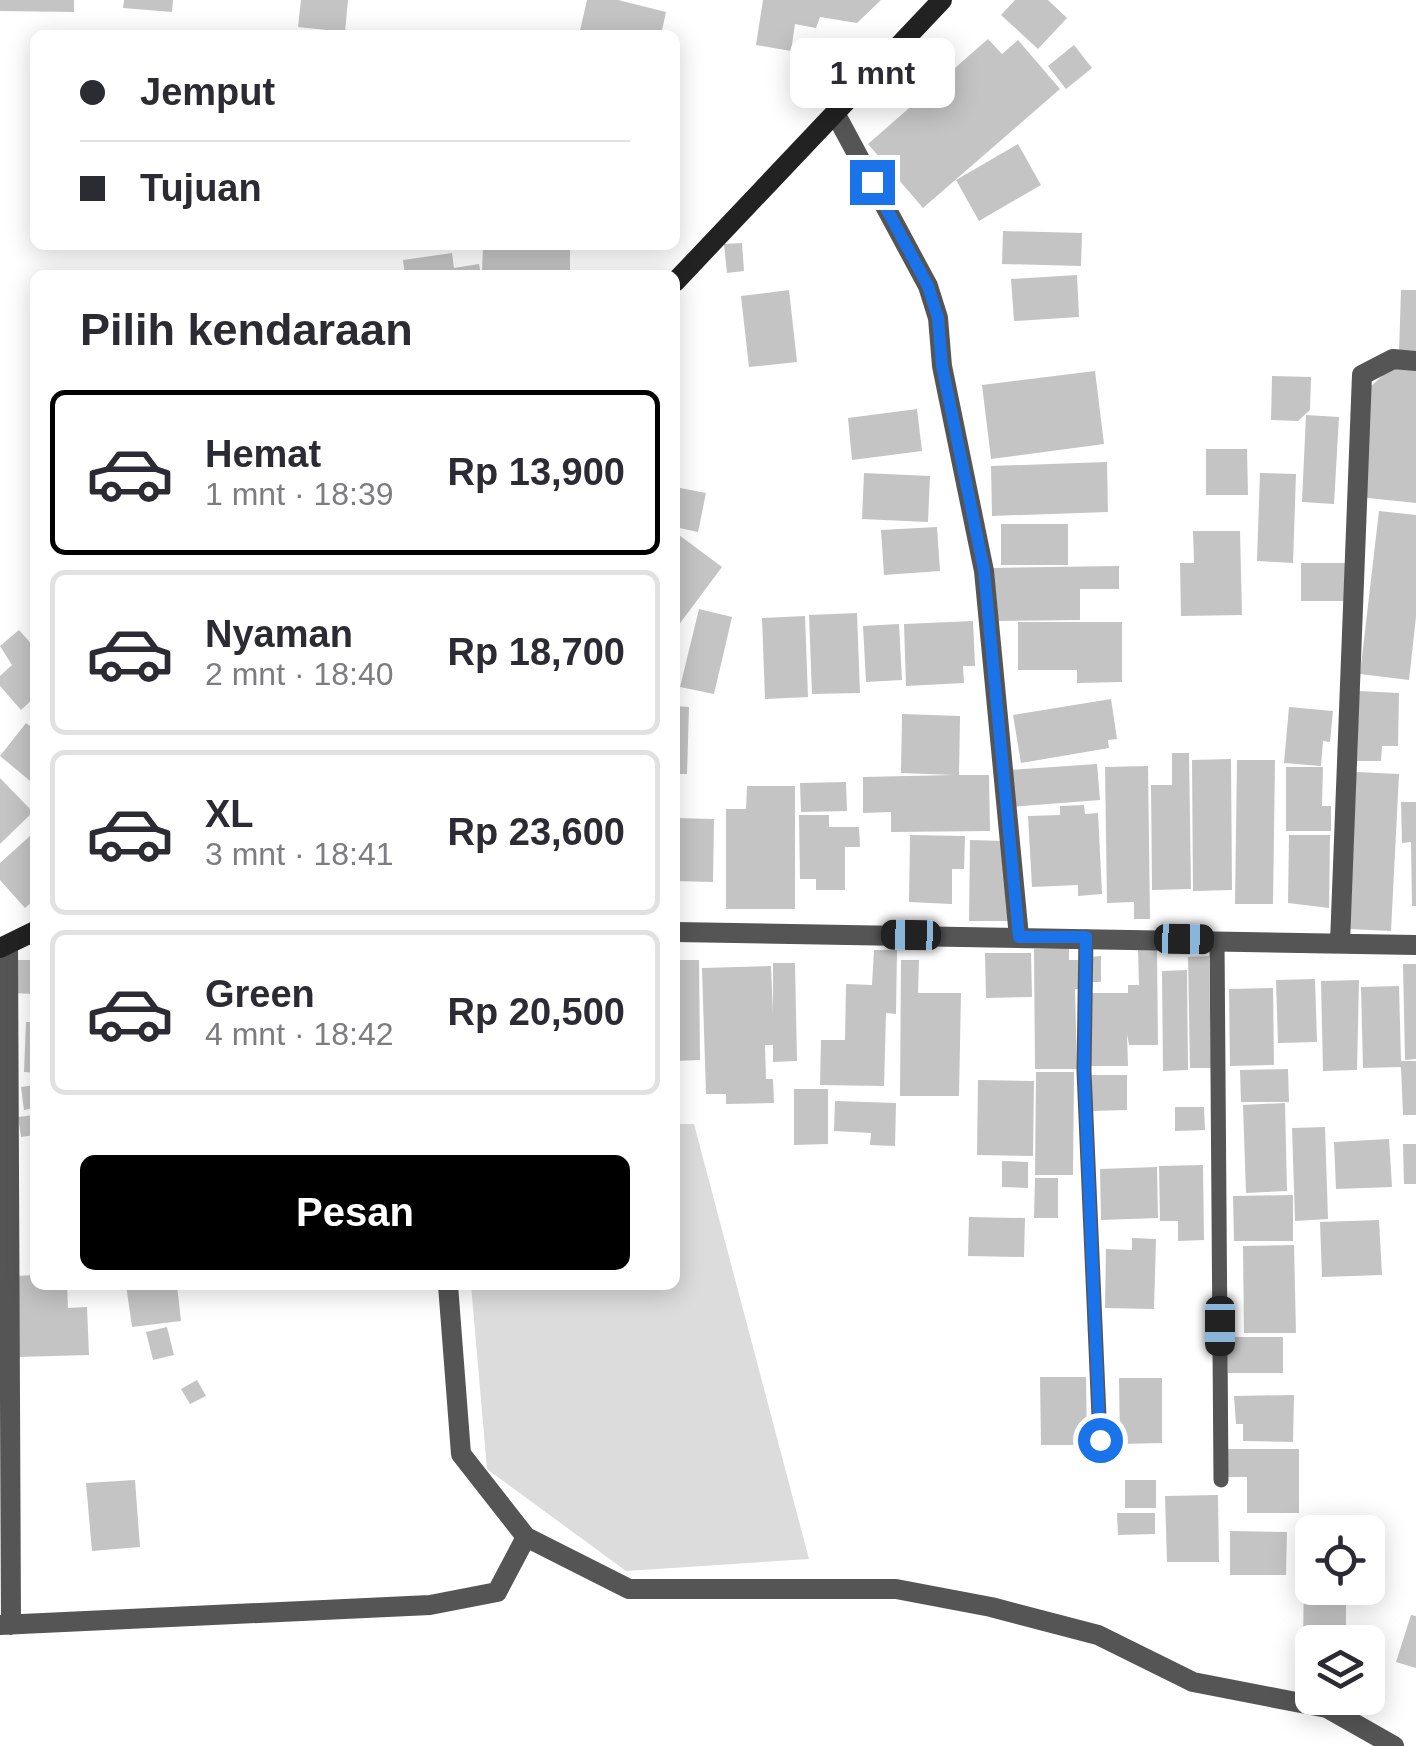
<!DOCTYPE html>
<html lang="id">
<meta charset="utf-8">
<style>
body{margin:0;font-family:Arial,sans-serif;background:#f7f7f7;color:#2b2b33;height:100vh;display:flex;flex-direction:column;font-size:38px;white-space:nowrap}
*{box-sizing:border-box;margin:0}
p{font-size:32px;color:#7c7c81}
.icon{flex:none;width:55px;height:55px;fill:none;stroke:currentColor;stroke-width:2;stroke-linecap:round;stroke-linejoin:round}
.map{position:relative;flex:1;overflow:hidden}
.panel{position:absolute;left:30px;top:270px;width:650px;height:1020px;display:flex;flex-direction:column;background:#fff;border-radius:15px;box-shadow:0 5px 25px #0003}
.panel>*{flex:none}
.guide{position:absolute;left:30px;top:30px;width:650px;height:220px;border-radius:15px;box-shadow:0 5px 25px #0003;display:grid;align-content:center;height:220px;padding:0 50px;background:#fff}
.controls{position:absolute;left:1295px;top:1515px;display:grid;gap:20px}
.controls a{display:grid;place-items:center;width:90px;height:90px;border-radius:15px;background:#fff;box-shadow:0 5px 25px #0003;font-size:50px}
.end{position:absolute;width:45px;height:45px;margin:-22px;border:12px solid #1a73e8;background:#fff;box-shadow:0 0 0 5px #fff}
.from{border-radius:50%}
.bubble{position:absolute;height:70px;border-radius:15px;background:#fff;box-shadow:0 5px 25px #0003;font-size:32px;font-weight:600;line-height:70px;text-align:center}
.car{position:absolute;width:30px;height:60px;margin:-30px -15px;border-radius:12px;box-shadow:0 0 8px 2px #0007;background:linear-gradient(#222 24%,#8ab4d8 0 40%,#222 0 76%,#8ab4d8 0 86%,#222 0)}
.guide b{display:flex;align-items:center;gap:35px;height:95px;font-size:38px}
.guide b+b{border-top:2px solid #e1e1e2}
.guide i{width:25px;height:25px;background:#2b2b33}
ul{padding:0;list-style:none}
li{display:flex;align-items:center;gap:30px;height:165px;margin:0 20px 15px;padding:0 30px;border:5px solid #e1e1e2;border-radius:15px}
li div{flex:1}
li b{display:block;font-size:38px}
li em{font-style:normal;font-weight:600}
li.active{border-color:#000}
li>.icon{width:90px;height:90px;stroke-width:1.5}
h2{padding:0 50px;font-size:45px;line-height:120px}
.primary-button{display:flex;gap:20px;margin-top:auto;padding:20px 50px}
.primary-button a{flex:1;height:115px;border-radius:15px;background:#000;color:#fff;font-size:40px;font-weight:600;line-height:115px;text-align:center}
.map>svg:first-child{display:block}
.green{fill:#dcdcdc}
.building{fill:#c4c4c4}
.lines{fill:none;stroke-linecap:round;stroke-linejoin:round}
.service{stroke:#555;stroke-width:15}
.minor{stroke:#555;stroke-width:20}
.secondary{stroke:#222;stroke-width:20}
.route{stroke:#1a73e8;stroke-width:12}
</style>
<div class="map">
<svg width="1416" height="1746" viewBox="0 0 1416 1746">
<rect width="100%" height="100%" fill="#fff"/>
<path class="green" d="M675 1124H694L809 1559 626 1571 487 1469 471 1285H675Z"/>
<path class="building" d="M0 0H74V12L0 11Z
M124 0H173L172 12 123 8Z
M301 0H348L345 32 298 27Z
M587 0H618L666 12 661 35H579Z
M763 0H881L857 23 820 17 816 28 795 24 791 51 756 45Z
M1015 0H1048L1067 18 1038 49 1001 15Z
M988 39 1002 54 1018 40 1060 89 923 208 868 144Z
M1074 45 1092 68 1066 89 1048 66Z
M1018 144 1041 185 979 221 956 180Z
M1003 231 1082 233 1081 266 1002 264Z
M742 243 744 271 727 273 724 244Z
M483 245H570V274H482Z
M452 253 454 268 479 264 481 275H405L403 260Z
M1077 275 1079 317 1014 321 1011 279Z
M789 290 797 362 749 367 741 296Z
M1401 290H1416V354L1399 353Z
M1392 367 1416 369V503L1358 497 1370 387Z
M1095 371 1104 444 991 459 982 385Z
M1272 376 1311 377 1310 410 1298 421 1271 420Z
M917 409 922 451 852 460 848 418Z
M1306 415 1339 417 1334 504 1302 502Z
M1206 449H1247L1248 495H1206Z
M1107 462 1108 512 992 516 991 466Z
M864 473 930 476 928 522 862 519Z
M1260 473 1296 474 1293 563 1257 561Z
M675 487 706 493 698 532 675 527Z
M1379 511 1416 515V617L1409 680 1360 674Z
M1001 524H1068V565H1001Z
M937 527 940 571 884 575 881 530Z
M1193 531H1240L1242 615 1181 616 1180 563H1194Z
M675 532 722 567 675 630Z
M1301 563H1346V601H1301Z
M1119 566V589H1080V620L992 621V568Z
M699 609 732 617 714 694 680 687Z
M857 613 860 693 812 694 809 615Z
M805 616 808 697 765 699 762 618Z
M973 621 975 666H963L964 683 906 686 904 624Z
M1018 622H1122V682L1077 683V670H1018Z
M899 624 902 680 866 682 863 626Z
M19 630 35 648V697L21 710 0 686V676L12 665 0 646Z
M1359 691 1399 693 1398 746H1382L1381 761H1357Z
M1111 699 1117 739 1108 740 1109 748 1021 763 1013 715Z
M675 706 689 707 687 774H675Z
M1289 707 1333 711 1330 742 1323 741 1321 766 1284 763Z
M902 714 960 716 959 775H989L990 831 891 832V812L863 813V777L954 775 901 773Z
M26 723 35 730V785L0 756Z
M1172 753H1189L1191 889 1152 890 1151 785H1172Z
M1231 759 1232 890 1193 891 1192 760Z
M1237 760H1275L1273 904H1235Z
M1097 764 1100 800 1011 807 1008 770Z
M1148 766 1150 919H1134V902L1107 903 1105 767Z
M1286 767H1323L1322 806H1331V831H1286Z
M1356 772 1399 774 1391 931 1350 929Z
M0 778 33 812 0 844Z
M846 782 847 811 801 812 800 783Z
M747 786H795V909H726V809H746Z
M1401 802H1416V906H1412L1411 842 1402 843Z
M1084 805 1085 814 1098 813 1102 894 1078 896V885L1032 887 1028 816 1060 815V806Z
M799 815H829V827H859L860 847H845V890H816V879H800Z
M675 818 714 819 713 882 675 881Z
M31 835 35 840V899L25 908 0 880V863Z
M910 835 965 836 964 869H952V904L909 902Z
M1289 835H1330L1329 908 1288 903Z
M970 840 1005 841 1012 921H969Z
M1069 948V960H1082V989H1075L1077 1069H1035L1034 949Z
M1157 949 1158 1045H1129L1127 1034 1128 1066H1090L1089 993H1128V985H1139L1138 950Z
M874 950H897L896 1014 886 1013 884 1086 820 1085 821 1040H845L846 984 872 985Z
M985 953H1031L1032 997 986 998Z
M1101 956V982H1090V957Z
M1209 956 1211 1068H1190L1188 957Z
M14 960H35V994L13 993Z
M675 960H699L700 1060 675 1061Z
M901 960H919L918 993H961L959 1096H900Z
M773 963H795L797 1061 773 1062V1045H765L766 1079H773L774 1103 726 1104V1094H706L702 968 771 966 773 1014Z
M1403 964H1416V1059L1405 1060Z
M1187 970 1188 1070 1163 1071 1162 971Z
M1315 979 1317 1042 1278 1043 1276 980Z
M1359 980 1357 1070 1323 1071 1321 981Z
M1399 986 1401 1061H1416V1115H1403L1401 1067 1363 1068 1361 987Z
M1273 988 1274 1065 1230 1066 1229 989Z
M26 1022H35V1073L24 1072Z
M1288 1069 1289 1102H1241L1240 1070Z
M1036 1072H1074L1073 1175H1035Z
M1092 1075H1127V1110L1092 1111Z
M978 1080 1034 1081 1033 1156 977 1155Z
M35 1085V1108L24 1110 21 1087Z
M794 1089H828V1144L794 1145Z
M835 1101 896 1103 895 1146 870 1145 871 1133 834 1131Z
M1285 1103 1287 1191 1246 1193 1243 1105Z
M1175 1107H1204L1205 1130 1175 1131Z
M35 1115V1135L21 1137 18 1117Z
M1325 1127 1328 1219 1295 1221 1292 1128Z
M1389 1139 1392 1187 1336 1189 1334 1142Z
M1403 1144H1416V1184H1404Z
M1002 1161 1028 1162V1188L1002 1187Z
M1203 1165 1204 1240 1178 1241V1221H1160L1159 1166Z
M1157 1167 1158 1218 1101 1220 1100 1169Z
M1035 1178H1058V1218H1034Z
M1293 1195V1241H1234L1233 1196Z
M969 1217 1025 1218 1024 1257 968 1256Z
M1379 1220 1382 1275 1322 1277 1320 1222Z
M1132 1238 1156 1239 1154 1309 1105 1308 1106 1249 1132 1250Z
M1294 1245 1296 1333H1244L1243 1246Z
M35 1275V1285H67L68 1308 87 1307 89 1355 17 1357 15 1276Z
M126 1285H177L181 1321 132 1327Z
M167 1327 174 1355 153 1360 146 1332Z
M1227 1337H1283V1373H1228Z
M1040 1377H1086L1087 1445H1041Z
M1119 1378H1162V1443L1120 1444Z
M197 1380 206 1396 190 1404 181 1389Z
M1294 1395 1293 1442 1243 1441V1424H1236L1234 1396Z
M1228 1449H1299V1513H1247V1477H1228Z
M135 1480 140 1547 92 1551 86 1483Z
M1125 1480H1156V1508H1125Z
M1218 1495 1219 1562H1167L1165 1496Z
M1117 1513H1155V1534L1118 1535Z
M1230 1531 1287 1532 1286 1575H1230Z
M1304 1567H1312V1588H1346V1642H1312V1648H1303Z
M1411 1615 1416 1616V1668L1396 1662Z"/>
<g class="lines">
<path class="service" d="M1086 937 1084 1071 1100 1440
M1217 940 1221 1480"/>
<path class="minor" d="M835 113 928 286 938 318 942 366 984 571 1019 937
M675 932 1416 945
M1340 943 1362 375 1393 359 1416 361
M8 947C11 1173 8 1399 11 1625
M448 1285 461 1454 526 1537 629 1589H896L991 1607 1098 1635 1193 1682 1327 1708 1394 1746
M0 1625 430 1605 497 1592 526 1537"/>
<path class="secondary" d="M675 282 942 0
M0 948 35 931"/>
</g>
<g class="lines">
<path class="route" d="M872 182 928 286 938 318 942 366 984 570 1019 937H1086L1084 1072 1100 1440"/>
</g>
</svg>
<div class="controls">
<a><svg class="icon" aria-label="locate" viewBox="0 0 24 24"><circle cx="12" cy="12" r="6"/><path d="M12 2v4M12 18v4M2 12h4M18 12h4"/></svg></a>
<a><svg class="icon" aria-label="layers" viewBox="0 0 24 24"><path d="M12 4l9 5-9 5-9-5zM3 14l9 5 9-5"/></svg></a>
</div>
<i class="end from" style="left:1100px;top:1440px"></i>
<i class="end" style="left:872px;top:182px"></i>
<div class="bubble" style="left:790px;top:38px;width:165px">1 mnt</div>
<i class="car" style="left:911px;top:935px;rotate:271deg"></i>
<i class="car" style="left:1184px;top:939px;rotate:91deg"></i>
<i class="car" style="left:1220px;top:1326px;rotate:180deg"></i>
<div class="guide">
<b><i class="from"></i>Jemput</b>
<b><i></i>Tujuan</b>
</div>
<section class="panel">
<h2>Pilih kendaraan</h2>
<ul>
<li class="active"><svg class="icon" aria-label="car" viewBox="0 0 24 24"><path d="M5 17H2v-5l4-1 3-4h7l3 4 3 1v5h-3M9 17h6M6 11h13"/><circle cx="7" cy="17" r="2"/><circle cx="17" cy="17" r="2"/></svg><div><b>Hemat</b><p>1 mnt · 18:39</p></div><em>Rp 13,900</em></li>
<li><svg class="icon" aria-label="car" viewBox="0 0 24 24"><path d="M5 17H2v-5l4-1 3-4h7l3 4 3 1v5h-3M9 17h6M6 11h13"/><circle cx="7" cy="17" r="2"/><circle cx="17" cy="17" r="2"/></svg><div><b>Nyaman</b><p>2 mnt · 18:40</p></div><em>Rp 18,700</em></li>
<li><svg class="icon" aria-label="car" viewBox="0 0 24 24"><path d="M5 17H2v-5l4-1 3-4h7l3 4 3 1v5h-3M9 17h6M6 11h13"/><circle cx="7" cy="17" r="2"/><circle cx="17" cy="17" r="2"/></svg><div><b>XL</b><p>3 mnt · 18:41</p></div><em>Rp 23,600</em></li>
<li><svg class="icon" aria-label="car" viewBox="0 0 24 24"><path d="M5 17H2v-5l4-1 3-4h7l3 4 3 1v5h-3M9 17h6M6 11h13"/><circle cx="7" cy="17" r="2"/><circle cx="17" cy="17" r="2"/></svg><div><b>Green</b><p>4 mnt · 18:42</p></div><em>Rp 20,500</em></li>
</ul>
<div class="primary-button"><a>Pesan</a></div>
</section>
</div>
